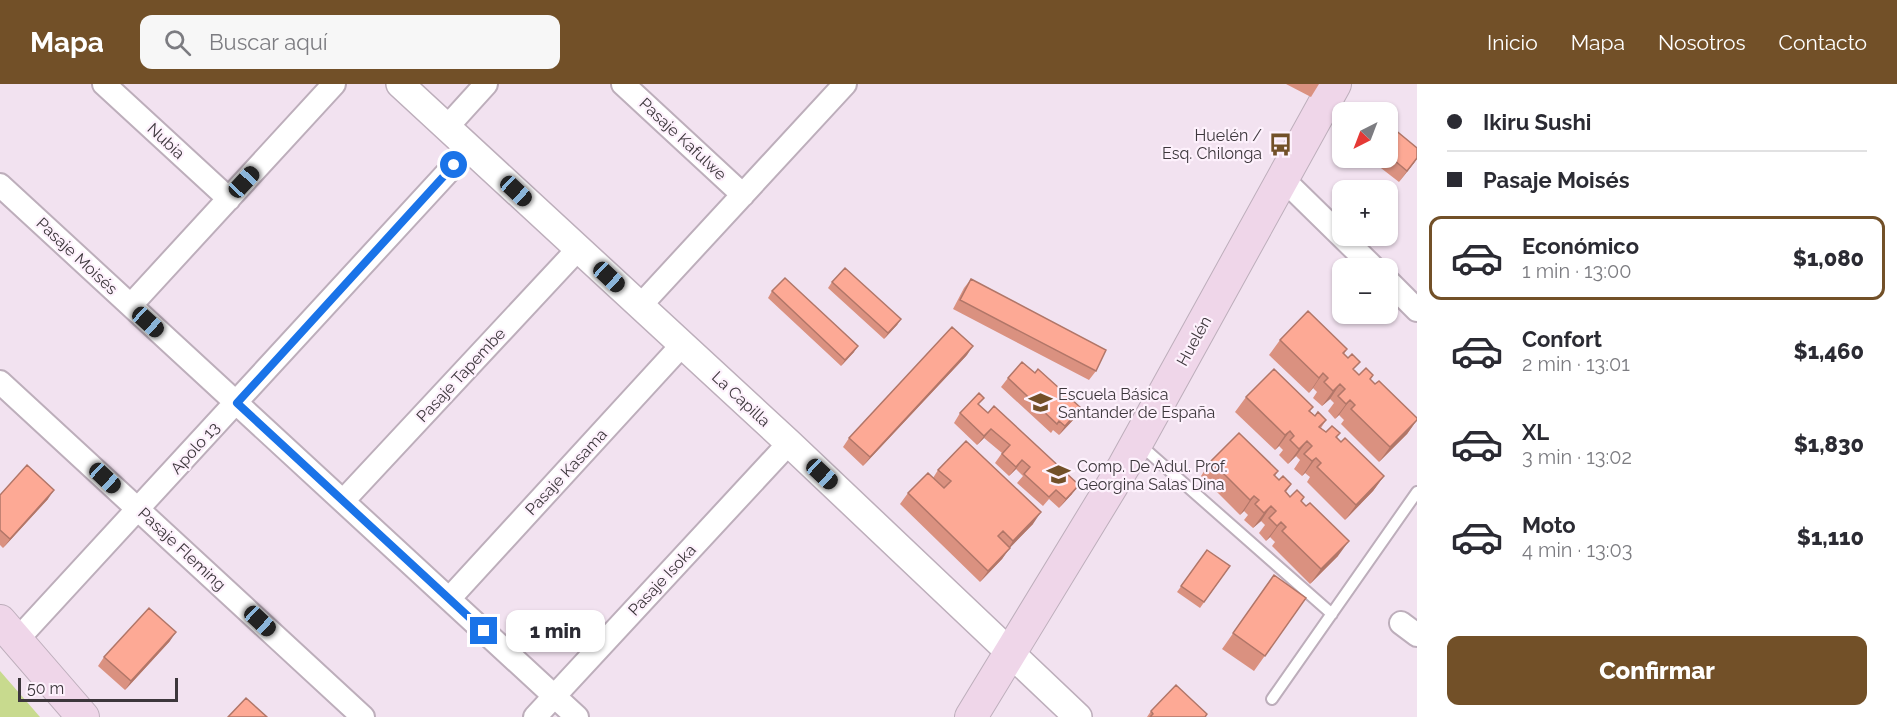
<!DOCTYPE html>
<html lang="es">
<meta charset="utf-8">
<style>
body{margin:0;font-family:Raleway,sans-serif;background:#f7f7f7;color:#2b2b33;height:100vh;display:flex;flex-direction:column;font-size:22px;white-space:nowrap}
*{box-sizing:border-box;margin:0}
p{font-size:20px;color:#7c7c81}
.icon{flex:none;width:33px;height:33px;fill:none;stroke:currentColor;stroke-width:2;stroke-linecap:round;stroke-linejoin:round}
.map{position:relative;flex:1;overflow:hidden}
.side{display:flex;flex-direction:column;background:#fff;width:480px}
.side>*{flex:none}
.top-card{display:grid;align-content:center;height:132px;padding:0 30px;background:#fff}
.needle{width:39px;rotate:222deg}
.controls{position:absolute;left:1332px;top:18px;display:grid;gap:12px}
.controls a{display:grid;place-items:center;width:66px;height:66px;border-radius:12px;background:#fff;box-shadow:0 2px 4px #0004;font-size:30px}
.scale{position:absolute;left:18px;bottom:15px;width:160px;box-sizing:border-box;padding-left:6px;border:3px solid #3d373c;border-top:0;font-size:16px;line-height:21px;white-space:nowrap;color:#3d373c;-webkit-text-stroke:4px #fdf1fc;paint-order:stroke}
.end{position:absolute;width:27px;height:27px;margin:-14px;border:8px solid #1a73e8;background:#fff;box-shadow:0 0 0 3px #fff}
.from{border-radius:50%}
.bubble{position:absolute;height:42px;border-radius:12px;background:#fff;box-shadow:0 2px 4px #0004;font-size:20px;font-weight:800;line-height:42px;text-align:center}
.car{position:absolute;width:18px;height:36px;margin:-18px -9px;border-radius:8px;box-shadow:0 0 4px 2px #0007;background:linear-gradient(#222 24%,#8ab4d8 0 40%,#222 0 76%,#8ab4d8 0 86%,#222 0)}
.top-card b{display:flex;align-items:center;gap:21px;height:57px;font-size:22px}
.top-card b+b{border-top:2px solid #e1e1e2}
.top-card i{width:15px;height:15px;background:#2b2b33}
ul{padding:0;list-style:none}
li{display:flex;align-items:center;gap:18px;height:84px;margin:0 12px 9px;padding:0 18px;border:3px solid transparent;border-radius:12px}
li div{flex:1}
li b{display:block;font-size:22px}
li em{font-style:normal;font-weight:800}
li.active{border-color:#725028}
li>.icon{width:54px;height:54px;stroke-width:1.5}
.primary-button{display:flex;gap:12px;margin-top:auto;padding:12px 30px}
.primary-button a{flex:1;height:69px;border-radius:12px;background:#725028;color:#fff;font-size:24px;font-weight:800;line-height:69px;text-align:center}
header{display:flex;align-items:center;gap:36px;box-sizing:border-box;height:84px;padding:0 30px;background:#725028;color:#fff}
header strong{font-size:28px}
nav{display:flex;gap:33px;margin-inline-start:auto;font-size:21px}
.search{width:420px;height:54px;background:#f7f7f7;display:flex;align-items:center;gap:15px;box-sizing:border-box;padding:0 21px;border-radius:12px;color:#7c7c81;font-size:22px}
main{display:flex;flex:1;min-height:0}
.map>svg:first-child{display:block}
.green{fill:#c8da8e}
.lines{fill:none;stroke-linecap:round;stroke-linejoin:round}
.service-casing{stroke:#bdaebb;stroke-width:14}
.minor-casing{stroke:#bdaebb;stroke-width:26}
.tertiary-casing{stroke:#bdaebb;stroke-width:30}
.secondary-casing{stroke:#bdaebb;stroke-width:34}
.service{stroke:#fff;stroke-width:10}
.minor{stroke:#fff;stroke-width:22}
.tertiary{stroke:#fff;stroke-width:27}
.secondary{stroke:#efd6e9;stroke-width:32}
.wall{fill:#da9180}
.shaded-wall{fill:#b17668}
.building{fill:#fda995;stroke:#b17668;stroke-width:1.5}
.route{stroke:#1a73e8;stroke-width:8}
.labels{text-anchor:middle;dominant-baseline:central;stroke-width:4.5;stroke-linejoin:round;paint-order:stroke}
.poi-label{font-size:16px;fill:#3d373c;stroke:#fdf1fc;text-anchor:start}
.street-label{font-size:16px;fill:#3d373c;stroke:#fdf1fc}
</style>
<header>
<strong>Mapa</strong>
<div class="search"><svg class="icon" aria-label="search" viewBox="0 0 24 24"><circle cx="10" cy="10" r="6"/><path d="M15 15l6 6"/></svg>Buscar aquí</div>
<nav><a>Inicio</a><a>Mapa</a><a>Nosotros</a><a>Contacto</a></nav>
</header>
<main>
<div class="map">
<svg width="1417" height="633" viewBox="0 0 1417 633">
<rect width="100%" height="100%" fill="#f2e2f0"/>
<path class="green" d="M0 587 40 633H0Z"/>
<g class="lines">
<defs>
<path id="service" d="M1138 359 1332 530
M1272 615 1417 408"/>
<path id="minor" d="M104 0 229 115
M623 0 743 111
M447 43 486 0
M1283 95 1374 184
M0 101 577 633
M1388 197 1417 226
M131 221 334 0
M640 222 845 0
M0 298 363 633
M343 417 579 164
M449 515 682 261
M1401 539 1417 551
M16 557 470 64
M535 633 789 359"/>
<path id="tertiary" d="M400 0 789 359 1078 633"/>
<path id="secondary" d="M0 537 83 633
M971 633 1124 382 1335 0"/>
</defs>
<use href="#service" class="service-casing"/>
<use href="#minor" class="minor-casing"/>
<use href="#tertiary" class="tertiary-casing"/>
<use href="#secondary" class="secondary-casing"/>
<use href="#service" class="service"/>
<use href="#minor" class="minor"/>
<use href="#tertiary" class="tertiary"/>
<use href="#secondary" class="secondary"/>
</g>
<path class="wall" d="M1286 0H1319L1311 13Z
M1388 40 1417 64V75L1399 98 1368 74H1388Z
M971 195 1096 287 1089 296 953 225 964 204Z
M832 198 901 235 897 241 884 255 828 204Z
M772 207 854 268 841 282 768 214Z
M1280 256 1347 265 1344 270 1354 286 1359 291 1370 296 1417 336 1407 350 1379 378 1341 340 1344 336 1339 331 1335 335 1328 327 1334 319 1330 315 1322 322 1313 314 1317 308 1313 304 1309 309 1269 271Z
M967 271 863 382 843 363 849 354Z
M1035 289 1081 324 1075 334 1059 351 1053 346 1051 349 1001 303 1008 294Z
M1246 313 1313 323 1310 327 1315 332 1326 336 1321 344 1326 348 1340 349 1337 353 1341 358 1384 392 1373 407 1345 436 1307 398 1310 393 1305 389 1302 392 1294 385 1300 376 1296 372 1288 380 1279 371 1283 366 1279 362 1275 366 1235 328Z
M979 321 1072 410 1059 424 1049 415 1043 422 1017 399 1023 392 1016 385 1009 392 995 379 1002 369 984 354 977 361 954 339 960 329Z
M1211 377 1278 387 1275 392 1279 396 1291 400 1286 408 1290 413 1302 418 1338 472 1310 500 1272 462 1275 458 1270 453 1266 457 1259 449 1265 441 1261 437 1253 444 1244 436 1248 431 1244 427 1240 431 1201 392Z
M938 386 1033 440 1010 463 1002 475 980 498 900 420 908 409 933 394Z
M0 411 48 415 3 464 0 461Z
M1207 466 1230 482 1200 524 1177 508Z
M1274 491 1306 514 1254 587 1222 565Z
M170 557 125 606 98 582 104 573Z
M1151 627 1205 633H1147Z"/>
<path class="shaded-wall" d="M1417 74 1414 79 1399 98 1407 87Z
M901 235 897 241 884 255 888 249Z
M858 262 854 268 841 282 845 276Z
M973 262 967 271 863 382 870 373Z
M1323 289 1313 304 1309 309 1319 294Z
M1340 300 1330 315 1322 322 1333 307Z
M1350 316 1339 331 1335 335 1346 320Z
M1081 324 1075 334 1059 351 1065 342Z
M1417 336 1407 350 1379 378 1390 363Z
M991 345 984 354 977 361 984 352Z
M1290 347 1279 362 1275 366 1285 351Z
M1307 357 1296 372 1288 380 1299 365Z
M1316 374 1305 389 1302 392 1312 377Z
M1022 376 1016 385 1009 392 1016 383Z
M1384 392 1373 407 1345 436 1356 421Z
M1079 401 1072 410 1059 424 1066 415Z
M54 406 48 415 3 464 10 455Z
M1254 412 1244 427 1240 431 1250 416Z
M1271 422 1261 437 1253 444 1264 429Z
M1041 428 1033 440 1005 469 1013 457Z
M1281 438 1270 453 1266 457 1277 442Z
M1349 457 1338 472 1310 500 1321 485Z
M1010 464 1002 475 980 498 988 487Z
M176 548 170 557 125 606 131 597Z"/>
<path class="building" d="M1388 40 1417 64V74L1407 87 1388 71Z
M845 184 901 235 888 249 832 198Z
M785 194 858 262 845 276 772 207Z
M971 195 1106 266 1096 287 960 216Z
M1308 227 1347 265 1343 269 1348 274 1352 270 1360 278 1353 285 1359 291 1366 284 1373 291 1370 295 1375 300 1379 297 1417 334V336L1390 363 1351 325 1355 321 1350 316 1346 320 1338 312 1345 305 1340 300 1333 307 1324 298 1328 294 1323 289 1319 294 1280 256Z
M952 243 973 262 870 373 849 354Z
M1022 278 1035 289 1038 285 1081 324 1065 342 1059 337 1057 340 1008 294Z
M1274 285 1313 323 1309 327 1315 332 1318 328 1326 336 1319 343 1326 348 1332 342 1340 349 1336 353 1341 358 1345 354 1384 392 1356 421 1317 383 1321 379 1316 374 1312 377 1304 370 1312 362 1307 357 1299 365 1290 356 1294 352 1290 347 1285 351 1246 313Z
M979 309 984 314 978 320 988 329 994 322 1079 401 1066 415 1056 406 1049 413 1024 390 1030 383 1022 376 1016 383 1002 370 1010 361 991 345 984 352 960 329Z
M1239 349 1278 387 1274 391 1279 396 1283 392 1291 400 1285 407 1290 413 1297 406 1304 413 1301 417 1306 422 1310 419 1349 457 1321 485 1282 447 1286 443 1281 438 1277 442 1269 434 1276 427 1271 422 1264 429 1255 420 1259 416 1254 412 1250 416 1211 377Z
M966 357 1041 428 1013 457 1003 447 998 452 1010 464 988 487 908 409 928 389 944 404 951 397 938 386Z
M27 381 54 406 10 455 0 446V411Z
M1207 466 1230 482 1204 518 1181 502Z
M1274 491 1306 514 1265 572 1233 549Z
M149 524 176 548 131 597 104 573Z
M1176 601 1207 630 1205 633H1150L1153 630 1151 627Z
M246 614 267 633H228Z"/>
<g class="lines">
<path class="route" d="M454 81 237 319 484 547"/>
</g>
<defs>
<symbol id="bus-bare" viewBox="-9 -9 18 18"><path d="M-5-6H5V4H4V6H2V4H-2V6H-4V4H-5ZM-3.5-4V0h7V-4ZM-3.5 1.2v1.5H-2V1.2ZM2 1.2v1.5H3.5V1.2Z" fill="#725028" stroke="#fdf1fc" stroke-width="2.5" paint-order="stroke"/></symbol>
<symbol id="school-bare" viewBox="-9 -9 18 18"><path d="M0-5L7-2L0 1L-7-2ZM-4 1L0 2.5L4 1V4Q0 6-4 4Z" fill="#725028" stroke="#fdf1fc" stroke-width="2.5" paint-order="stroke"/></symbol>
</defs>
<g fill-rule="evenodd">
<use href="#bus-bare" x="1264" y="44" width="33" height="33"/>
<use href="#school-bare" x="1024" y="302" width="33" height="33"/>
<use href="#school-bare" x="1042" y="374" width="33" height="33"/>
</g>
<g class="labels">
<g class="poi-label">
<text x="1262" y="51" text-anchor="end">Huelén /<tspan x="1262" dy="18">Esq. Chilonga</tspan></text>
<text x="1058" y="310">Escuela Básica<tspan x="1058" dy="18">Santander de España</tspan></text>
<text x="1077" y="382">Comp. De Adul. Prof.<tspan x="1077" dy="18">Georgina Salas Dina</tspan></text>
</g>
<g class="street-label">
<text transform="translate(683 55) rotate(43)">Pasaje Kafulwe</text>
<text transform="translate(166 57) rotate(43)">Nubia</text>
<text transform="translate(77 172) rotate(43)">Pasaje Moisés</text>
<text transform="translate(1194 257) rotate(-61)">Huelén</text>
<text transform="translate(461 291) rotate(-47)">Pasaje Tapembe</text>
<text transform="translate(741 315) rotate(43)">La Capilla</text>
<text transform="translate(195 364) rotate(-48)">Apolo 13</text>
<text transform="translate(566 388) rotate(-47)">Pasaje Kasama</text>
<text transform="translate(182 465) rotate(43)">Pasaje Fleming</text>
<text transform="translate(662 496) rotate(-47)">Pasaje Isoka</text>
</g>
</g>
</svg>
<div class="controls">
<a><svg class="needle" viewBox="-14 -14 28 28"><path d="M0-13l5 13h-10z" fill="#e53935"/><path d="M0 13l5-13h-10z" fill="#7c7c81"/></svg></a>
<a>+</a>
<a>−</a>
</div>
<div class="scale">50 m</div>
<i class="end from" style="left:454px;top:81px"></i>
<i class="end" style="left:484px;top:547px"></i>
<div class="bubble" style="left:506px;top:526px;width:99px">1 min</div>
<i class="car" style="left:244px;top:98px;rotate:43deg"></i>
<i class="car" style="left:516px;top:107px;rotate:133deg"></i>
<i class="car" style="left:609px;top:193px;rotate:133deg"></i>
<i class="car" style="left:148px;top:238px;rotate:132deg"></i>
<i class="car" style="left:822px;top:390px;rotate:133deg"></i>
<i class="car" style="left:105px;top:394px;rotate:133deg"></i>
<i class="car" style="left:260px;top:537px;rotate:133deg"></i>
</div>
<section class="side">
<div class="top-card">
<b><i class="from"></i>Ikiru Sushi</b>
<b><i></i>Pasaje Moisés</b>
</div>
<ul>
<li class="active"><svg class="icon" aria-label="car" viewBox="0 0 24 24"><path d="M5 17H2v-5l4-1 3-4h7l3 4 3 1v5h-3M9 17h6M6 11h13"/><circle cx="7" cy="17" r="2"/><circle cx="17" cy="17" r="2"/></svg><div><b>Económico</b><p>1 min · 13:00</p></div><em>$1,080</em></li>
<li><svg class="icon" aria-label="car" viewBox="0 0 24 24"><path d="M5 17H2v-5l4-1 3-4h7l3 4 3 1v5h-3M9 17h6M6 11h13"/><circle cx="7" cy="17" r="2"/><circle cx="17" cy="17" r="2"/></svg><div><b>Confort</b><p>2 min · 13:01</p></div><em>$1,460</em></li>
<li><svg class="icon" aria-label="car" viewBox="0 0 24 24"><path d="M5 17H2v-5l4-1 3-4h7l3 4 3 1v5h-3M9 17h6M6 11h13"/><circle cx="7" cy="17" r="2"/><circle cx="17" cy="17" r="2"/></svg><div><b>XL</b><p>3 min · 13:02</p></div><em>$1,830</em></li>
<li><svg class="icon" aria-label="car" viewBox="0 0 24 24"><path d="M5 17H2v-5l4-1 3-4h7l3 4 3 1v5h-3M9 17h6M6 11h13"/><circle cx="7" cy="17" r="2"/><circle cx="17" cy="17" r="2"/></svg><div><b>Moto</b><p>4 min · 13:03</p></div><em>$1,110</em></li>
</ul>
<div class="primary-button"><a>Confirmar</a></div>
</section>
</main>
